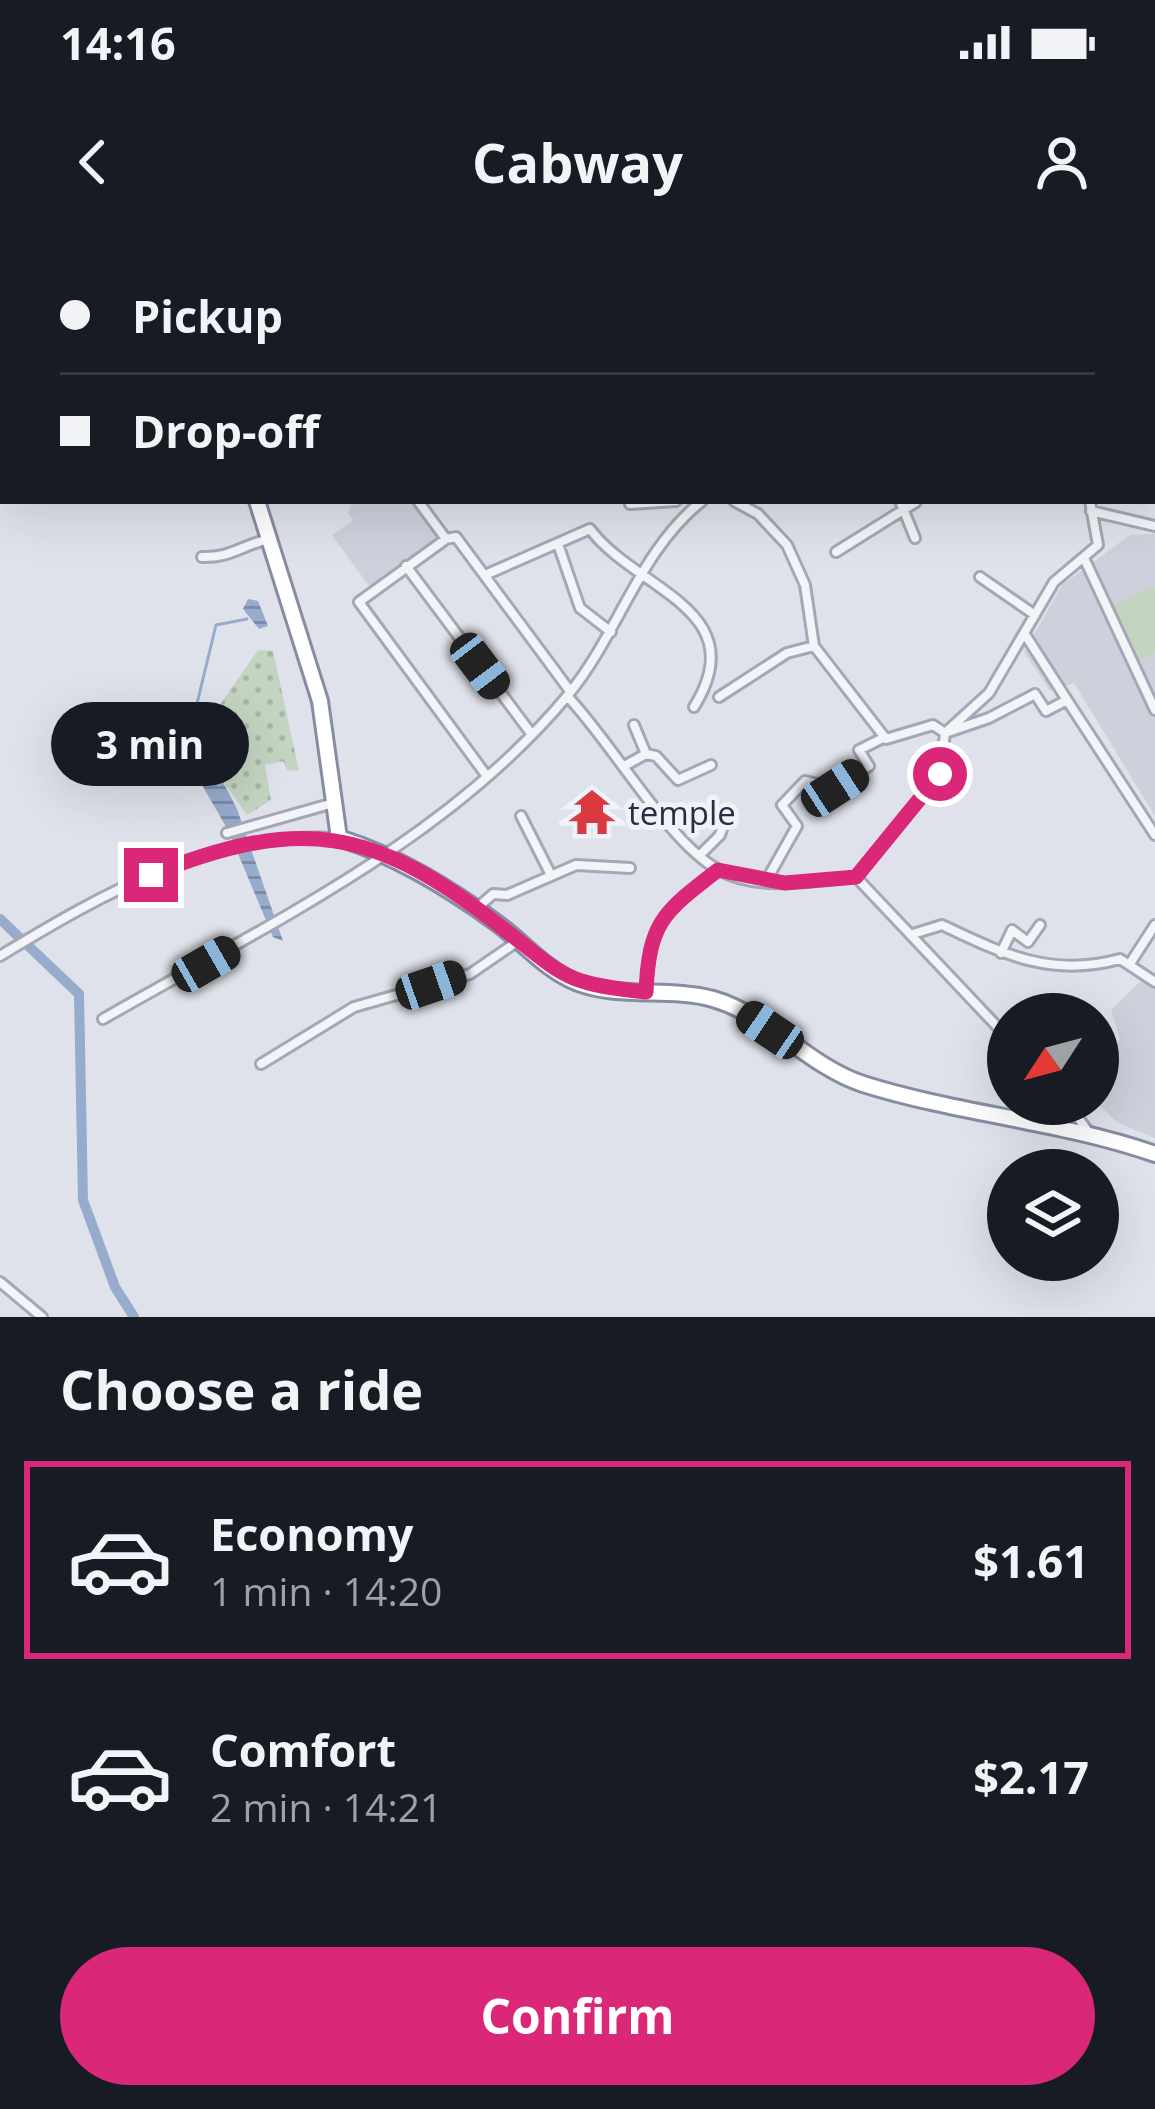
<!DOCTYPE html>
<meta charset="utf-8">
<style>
body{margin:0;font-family:"Open Sans",sans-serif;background:#242831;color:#f1f3f6;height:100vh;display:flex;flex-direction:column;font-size:45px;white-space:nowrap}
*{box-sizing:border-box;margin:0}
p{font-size:39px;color:#9ea1a6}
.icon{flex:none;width:66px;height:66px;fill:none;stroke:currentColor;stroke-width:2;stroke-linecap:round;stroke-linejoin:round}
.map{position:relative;height:1077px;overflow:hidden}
.panel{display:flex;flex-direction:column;background:#171b24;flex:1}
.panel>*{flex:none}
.hud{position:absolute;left:0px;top:0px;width:1155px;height:264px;box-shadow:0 12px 48px #0002;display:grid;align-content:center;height:264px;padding:0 60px;background:#171b24}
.needle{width:78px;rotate:234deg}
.buttons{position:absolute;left:987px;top:753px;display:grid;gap:24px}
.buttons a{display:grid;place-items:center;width:132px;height:132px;border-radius:50%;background:#171b24;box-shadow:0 12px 48px #0002;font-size:60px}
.end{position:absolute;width:54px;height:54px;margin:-27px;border:15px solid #db2777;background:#fff;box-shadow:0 0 0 6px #fff}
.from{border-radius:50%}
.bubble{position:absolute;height:84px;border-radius:42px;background:#171b24;box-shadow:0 12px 48px #0002;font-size:39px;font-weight:700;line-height:84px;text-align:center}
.car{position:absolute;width:36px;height:72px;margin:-36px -18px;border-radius:15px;box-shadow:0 0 9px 3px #0007;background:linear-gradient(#222 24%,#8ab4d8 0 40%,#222 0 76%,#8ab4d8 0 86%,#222 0)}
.hud b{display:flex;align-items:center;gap:42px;height:114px;font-size:45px}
.hud b+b{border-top:3px solid #363941}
.hud i{width:30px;height:30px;background:#f1f3f6}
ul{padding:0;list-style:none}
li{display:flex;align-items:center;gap:36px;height:198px;margin:0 24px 18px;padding:0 36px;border:6px solid transparent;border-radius:0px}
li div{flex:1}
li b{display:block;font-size:45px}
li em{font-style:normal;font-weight:700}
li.current{border-color:#db2777}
li>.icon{width:108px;height:108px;stroke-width:1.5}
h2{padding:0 60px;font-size:54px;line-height:144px}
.action{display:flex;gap:24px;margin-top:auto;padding:24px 60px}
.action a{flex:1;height:138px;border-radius:72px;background:#db2777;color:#fff;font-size:48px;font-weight:700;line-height:138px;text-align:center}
.status{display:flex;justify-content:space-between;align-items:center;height:84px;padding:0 60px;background:#171b24;direction:ltr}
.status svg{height:33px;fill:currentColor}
header{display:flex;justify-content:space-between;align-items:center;height:156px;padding:0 60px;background:#171b24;font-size:54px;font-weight:700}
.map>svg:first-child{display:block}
.built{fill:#cdd1dc}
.grass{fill:url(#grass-dots)}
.park{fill:#c3d4c0}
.water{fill:url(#water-rules)}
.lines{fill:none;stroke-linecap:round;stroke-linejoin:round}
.stream{stroke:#97abcd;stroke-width:3}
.river{stroke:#97abcd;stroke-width:10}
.minor-casing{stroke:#a4a8b4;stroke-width:14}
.highway-casing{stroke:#868da2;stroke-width:20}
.minor{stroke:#f3f4f8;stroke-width:8}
.highway{stroke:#fff;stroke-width:14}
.route{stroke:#db2777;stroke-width:15}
.labels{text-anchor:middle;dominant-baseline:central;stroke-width:10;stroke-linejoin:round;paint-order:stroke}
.poi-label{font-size:33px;fill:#272e42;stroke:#eff2f7;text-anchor:start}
</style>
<div class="status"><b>14:16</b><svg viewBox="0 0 49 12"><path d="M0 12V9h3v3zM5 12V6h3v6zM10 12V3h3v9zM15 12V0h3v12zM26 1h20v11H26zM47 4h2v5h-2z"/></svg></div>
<header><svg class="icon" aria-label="back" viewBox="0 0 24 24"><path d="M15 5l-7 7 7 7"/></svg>Cabway<svg class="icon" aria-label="person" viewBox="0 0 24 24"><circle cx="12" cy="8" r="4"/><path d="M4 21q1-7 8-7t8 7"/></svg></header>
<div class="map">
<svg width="1155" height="1077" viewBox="0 0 1155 1077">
<defs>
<pattern id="grass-dots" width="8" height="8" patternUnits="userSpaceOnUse" patternTransform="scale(3)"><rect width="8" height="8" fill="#c3d4c0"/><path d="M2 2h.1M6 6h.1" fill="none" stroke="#a8b6a6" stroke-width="1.8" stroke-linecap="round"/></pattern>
<pattern id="water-rules" width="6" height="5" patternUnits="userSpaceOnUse" patternTransform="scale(3)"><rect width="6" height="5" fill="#97abcd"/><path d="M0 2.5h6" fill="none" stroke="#7b8ca8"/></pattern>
</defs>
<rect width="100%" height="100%" fill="#dfe2ea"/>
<path class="built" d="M353 261H411L440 300 369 346 332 295 353 280 348 273Z
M1155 294V576L1074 443 1050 451 1024 412 1062 345 1130 295Z
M1142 740 1155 747V898L1118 883 1098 864V834L1120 799 1111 770Z"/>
<path class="grass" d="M258 410 273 411 299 531 287 530 283 521 265 525 271 560 247 575 206 517 201 492Z"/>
<path class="park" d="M1155 346V414L1138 421 1112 365Z"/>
<path class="water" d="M248 359 258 361 268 386 259 389 243 369Z
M189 508 223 542 237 569 283 701 273 697 228 590 184 514Z"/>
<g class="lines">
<path class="stream" d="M186 509 216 385 247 379"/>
<path class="river" d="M0 679 79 754 83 960 115 1047 134 1077"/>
<defs>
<path id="minor" d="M334 0 335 3
M137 3 142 0
M1041 3V0
M1151 3 1152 0
M1152 40 1155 45
M1152 79 1155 78
M418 261 446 299 456 297 570 451
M734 261 758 274 787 305 805 345 814 406 886 499 933 485 945 493 989 478 1035 454 1046 471 1067 460 1155 595
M900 261 915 298
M630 264 676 261
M1091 271 1155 286
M446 299 359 362 486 535
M559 307 580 368 611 392
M836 312 916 262
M202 317C230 318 240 306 266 300
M1084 318 1155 470
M406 326 530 492
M485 335 590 289C635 350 755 369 694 467
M980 337 1035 375
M1026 396 1067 460
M567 456C610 500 669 604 719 630 759 652 814 641 856 637L1008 798
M719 457 787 413 814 406
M634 485 646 514
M626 525 646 514 656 516 678 540 711 525
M521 576 551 635
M227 593 330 564
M701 614 720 595 725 580 718 570
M856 637 940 534 945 493 989 453 1054 342 1098 305 1090 261
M766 641 797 586 782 565 805 541 835 548 869 526 859 510 885 497
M476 669 493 654 507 655 576 625 630 628
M913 694 942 685C1003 714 1051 738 1120 719L1155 742
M1001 713 1012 690 1028 702 1040 685
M0 716C106 652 210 592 337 598
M1131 722 1155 685
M646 752C650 681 664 672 718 630
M103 779C264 686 446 602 568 455 619 393 639 311 702 261
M261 824 354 767 470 734 518 701
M1068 864 1090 894
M0 1042 42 1077"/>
<path id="highway" d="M262 3V0
M257 261 320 461 339 598C397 616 449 648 498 684 525 704 547 731 578 743 620 759 670 747 713 759 769 775 808 826 863 844 958 874 1060 881 1155 914"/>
</defs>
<use href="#minor" class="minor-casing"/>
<use href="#highway" class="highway-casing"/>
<use href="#minor" class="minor"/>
<use href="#highway" class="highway"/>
</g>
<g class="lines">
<path class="route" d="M151 635C300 575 373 587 500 686 565 736 561 743 646 752 649 681 664 672 718 630L785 643 856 637 940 534"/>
</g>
<defs>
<symbol id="temple-bare" viewBox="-9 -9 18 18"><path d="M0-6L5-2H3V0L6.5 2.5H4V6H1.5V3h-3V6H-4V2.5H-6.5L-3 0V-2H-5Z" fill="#d93a3f" stroke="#eff2f7" stroke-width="2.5" paint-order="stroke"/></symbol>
</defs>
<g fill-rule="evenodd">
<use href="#temple-bare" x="559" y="539" width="66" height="66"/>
</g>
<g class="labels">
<g class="poi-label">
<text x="628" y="572">temple</text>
</g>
</g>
</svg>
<div class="buttons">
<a><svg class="needle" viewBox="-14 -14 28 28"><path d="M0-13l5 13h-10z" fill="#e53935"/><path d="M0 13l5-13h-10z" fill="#9ea1a6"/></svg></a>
<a><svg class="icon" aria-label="layers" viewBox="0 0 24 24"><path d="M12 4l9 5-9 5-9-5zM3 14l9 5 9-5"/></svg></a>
</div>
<i class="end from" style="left:940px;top:534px"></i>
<i class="end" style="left:151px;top:635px"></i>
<div class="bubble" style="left:51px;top:462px;width:198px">3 min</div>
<i class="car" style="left:480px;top:426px;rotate:143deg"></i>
<i class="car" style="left:835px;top:548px;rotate:57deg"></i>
<i class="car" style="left:206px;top:724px;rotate:60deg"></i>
<i class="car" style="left:431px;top:745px;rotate:71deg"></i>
<i class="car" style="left:770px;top:790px;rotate:304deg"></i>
<div class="hud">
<b><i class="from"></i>Pickup</b>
<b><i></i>Drop-off</b>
</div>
</div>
<section class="panel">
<h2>Choose a ride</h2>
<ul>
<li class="current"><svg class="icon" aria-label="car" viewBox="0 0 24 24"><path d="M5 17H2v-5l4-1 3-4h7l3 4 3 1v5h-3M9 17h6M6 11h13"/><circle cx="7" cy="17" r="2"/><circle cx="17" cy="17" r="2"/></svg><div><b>Economy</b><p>1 min · 14:20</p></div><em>$1.61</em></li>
<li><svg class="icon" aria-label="car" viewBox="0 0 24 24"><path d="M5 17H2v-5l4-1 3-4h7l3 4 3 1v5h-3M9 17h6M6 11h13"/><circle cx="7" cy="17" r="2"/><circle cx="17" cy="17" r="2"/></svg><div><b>Comfort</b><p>2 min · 14:21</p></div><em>$2.17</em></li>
</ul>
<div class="action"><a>Confirm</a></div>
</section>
